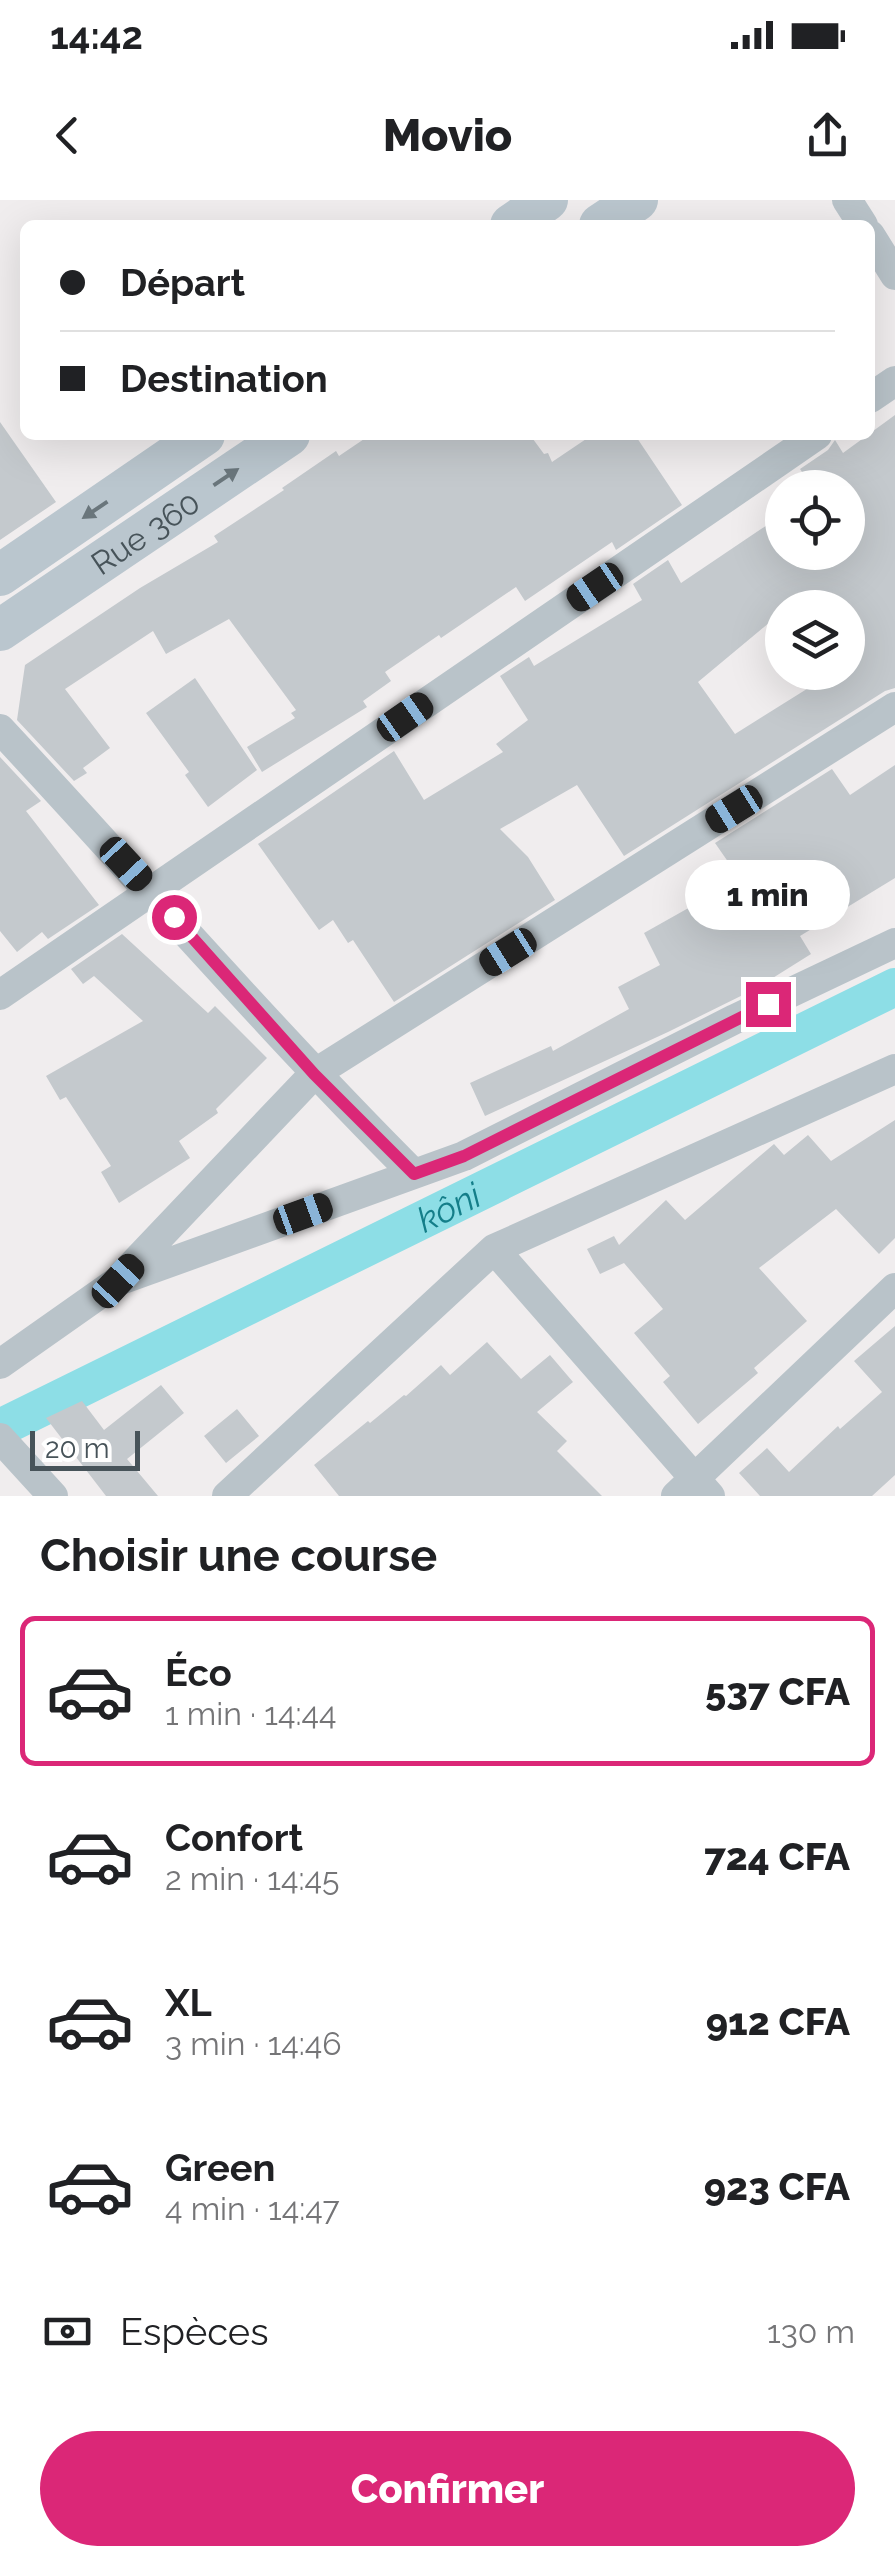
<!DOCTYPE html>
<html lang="fr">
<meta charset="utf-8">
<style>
body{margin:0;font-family:Raleway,sans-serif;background:#f6f6f6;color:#202124;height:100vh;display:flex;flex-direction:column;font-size:38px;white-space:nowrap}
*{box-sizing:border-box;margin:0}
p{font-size:32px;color:#757577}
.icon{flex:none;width:55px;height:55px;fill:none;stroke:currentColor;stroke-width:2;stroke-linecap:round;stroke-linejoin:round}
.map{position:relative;height:1296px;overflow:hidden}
.panel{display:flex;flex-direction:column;background:#fff;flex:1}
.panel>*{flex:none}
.banner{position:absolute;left:20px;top:20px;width:855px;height:220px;border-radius:15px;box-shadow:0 10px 40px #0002;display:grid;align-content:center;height:220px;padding:0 40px;background:#fff}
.tools{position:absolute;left:765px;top:270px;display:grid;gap:20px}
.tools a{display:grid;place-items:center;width:100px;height:100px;border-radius:50%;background:#fff;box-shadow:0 10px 40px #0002;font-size:50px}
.scale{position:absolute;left:30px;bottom:25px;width:110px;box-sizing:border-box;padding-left:10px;border:5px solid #475359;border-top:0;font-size:28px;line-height:35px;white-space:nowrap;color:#475359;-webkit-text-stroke:8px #fff;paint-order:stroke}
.end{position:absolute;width:45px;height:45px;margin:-22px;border:12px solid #db2777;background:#fff;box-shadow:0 0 0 5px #fff}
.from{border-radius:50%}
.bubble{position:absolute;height:70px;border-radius:35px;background:#fff;box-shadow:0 10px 40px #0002;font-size:32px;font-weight:800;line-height:70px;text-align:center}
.car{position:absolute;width:30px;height:60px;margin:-30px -15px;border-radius:12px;box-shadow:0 0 8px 2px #0007;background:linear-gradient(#222 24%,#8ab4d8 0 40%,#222 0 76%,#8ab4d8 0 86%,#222 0)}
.banner b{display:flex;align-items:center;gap:35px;height:95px;font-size:38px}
.banner b+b{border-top:2px solid #e0e0e0}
.banner i{width:25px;height:25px;background:#202124}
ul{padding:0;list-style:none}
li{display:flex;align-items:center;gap:30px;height:150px;margin:0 20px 15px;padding:0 20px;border:5px solid transparent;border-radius:15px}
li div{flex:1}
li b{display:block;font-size:38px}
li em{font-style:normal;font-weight:800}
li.selected{border-color:#db2777}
li>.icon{width:90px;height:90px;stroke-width:1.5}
h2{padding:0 40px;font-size:45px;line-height:120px}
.pay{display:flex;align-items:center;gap:25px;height:110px;padding:0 40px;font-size:38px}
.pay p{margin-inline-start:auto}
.cta{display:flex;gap:20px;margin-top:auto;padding:20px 40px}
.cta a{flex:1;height:115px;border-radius:60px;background:#db2777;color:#fff;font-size:40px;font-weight:800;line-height:115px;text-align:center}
.status{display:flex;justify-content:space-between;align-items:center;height:70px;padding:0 50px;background:#fff;direction:ltr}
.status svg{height:28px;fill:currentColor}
header{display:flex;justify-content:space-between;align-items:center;height:130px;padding:0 40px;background:#fff;font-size:45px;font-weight:800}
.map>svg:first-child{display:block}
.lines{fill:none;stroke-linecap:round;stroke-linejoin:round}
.canal{stroke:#8ddee6;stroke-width:38}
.building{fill:#c4c9cd;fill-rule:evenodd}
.street{stroke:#b9c3c9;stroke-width:30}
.secondary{stroke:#bac6ce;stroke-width:42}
.oneway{fill:#6a767c}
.route{stroke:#db2777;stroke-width:12}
.labels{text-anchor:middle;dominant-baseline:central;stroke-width:8;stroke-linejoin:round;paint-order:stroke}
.street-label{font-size:32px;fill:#475359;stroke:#fff}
.water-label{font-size:35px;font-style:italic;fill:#147e89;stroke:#fff}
</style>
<div class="status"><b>14:42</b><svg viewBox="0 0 49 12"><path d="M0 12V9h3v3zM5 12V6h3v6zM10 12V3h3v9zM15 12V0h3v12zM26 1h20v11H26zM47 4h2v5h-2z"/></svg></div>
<header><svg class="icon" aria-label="back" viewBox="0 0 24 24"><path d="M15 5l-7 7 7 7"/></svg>Movio<svg class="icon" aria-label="share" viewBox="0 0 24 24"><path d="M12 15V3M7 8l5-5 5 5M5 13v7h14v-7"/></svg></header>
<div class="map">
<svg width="895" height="1296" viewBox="0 0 895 1296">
<rect width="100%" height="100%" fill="#f0edee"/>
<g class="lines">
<path class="canal" id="s1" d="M0 1228 895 787"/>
</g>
<path class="building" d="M895 215V488L885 491 624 656 577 585 500 629 528 657 555 700 394 802 353 740 348 743 333 720 319 730 258 644 394 551 424 600 503 552 496 544 528 520 500 476 529 457 534 466 642 400 633 384 668 360 681 383 782 315V352H848V288H813L800 269 828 250 835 240 843 253ZM782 408H848V472H801L810 487 735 534 698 482 782 412Z
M0 222 56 302 0 340Z
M370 235H530L544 254 548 253 552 262 592 235H635L682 305 616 350 612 342 525 401 516 387 441 438 439 435 385 472 391 481 363 501 367 507 262 572 247 547 295 518 291 513 296 510 229 419 166 454 153 431 65 489 110 548 83 568 87 573 74 581 17 520 25 465 140 388 218 342 214 336 284 290 282 288 336 251 339 256Z
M195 478 257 570 208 607 185 575 189 572 146 513Z
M0 557 41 601 26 611 99 705 48 739 42 732 17 752 0 731Z
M895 565V678L800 736 811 754 755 789 668 832 485 916 470 883 551 846 553 851 629 809 618 787 660 765 644 733 740 679 715 643 832 569 850 595Z
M122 734 208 813 215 806 267 858 216 909 218 913 179 941 190 958 119 1003 101 972 111 966 66 897 60 900 46 876 143 821 94 776 83 784 71 769Z
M895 920V1038L879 1054 836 1009 759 1068 807 1121 754 1168 758 1173 698 1224 663 1182 670 1176 634 1133 663 1109 624 1063 600 1074 587 1049 614 1036 619 1045 666 1000 685 1020 774 944 784 955 808 935 831 961Z
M895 1126V1275L872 1296H760L739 1273 767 1248 789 1272 838 1226 840 1229 882 1192 854 1161Z
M487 1142 521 1179 550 1155 573 1182 537 1212 567 1241 557 1251 602 1296H339L314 1265 368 1221 370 1223 404 1195 406 1196 441 1165 450 1175Z
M161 1185 184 1213 127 1259 158 1296H106L46 1218 82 1201 104 1230Z
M237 1209 259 1236 226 1263 204 1236Z"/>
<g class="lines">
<path class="street" d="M847 0 863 25
M870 35 895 75
M870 198 895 181
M0 529C138 677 271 831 414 974
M0 795 817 235
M494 1049 710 1296
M123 1075 314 874 895 507
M0 1164 118 1081 464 956 735 819 895 743
M0 1238 53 1296
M227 1296 494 1049 895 869
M676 1296 895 1088"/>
<g class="secondary">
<path d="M511 25 547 0"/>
<path d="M600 25 637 0"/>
<path d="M0 375 204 235"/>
<path id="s2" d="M0 430 289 235"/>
</g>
</g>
<defs><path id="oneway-solid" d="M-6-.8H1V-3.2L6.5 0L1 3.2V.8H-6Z" transform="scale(2.5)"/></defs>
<g class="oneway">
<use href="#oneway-solid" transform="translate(226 277) rotate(-34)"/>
<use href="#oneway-solid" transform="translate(95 310) rotate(146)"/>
</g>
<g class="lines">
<path class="route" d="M174 717 314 874 414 974 464 956 768 804"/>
</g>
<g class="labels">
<g class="street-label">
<text stroke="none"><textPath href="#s2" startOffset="175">Rue 360</textPath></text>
</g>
<g class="water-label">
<text stroke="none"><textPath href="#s1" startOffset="500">kôni</textPath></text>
</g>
</g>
</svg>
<div class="tools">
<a><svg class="icon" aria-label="locate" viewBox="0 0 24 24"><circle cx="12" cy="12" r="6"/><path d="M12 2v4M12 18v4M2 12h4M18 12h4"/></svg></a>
<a><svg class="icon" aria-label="layers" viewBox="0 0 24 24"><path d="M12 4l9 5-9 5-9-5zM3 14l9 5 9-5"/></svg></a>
</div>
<div class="scale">20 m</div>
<i class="end from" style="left:174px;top:717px"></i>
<i class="end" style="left:768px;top:804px"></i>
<div class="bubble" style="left:685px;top:660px;width:165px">1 min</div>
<i class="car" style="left:595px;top:387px;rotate:236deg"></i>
<i class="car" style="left:405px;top:517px;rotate:55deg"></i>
<i class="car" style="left:734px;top:609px;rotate:238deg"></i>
<i class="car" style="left:126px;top:664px;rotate:137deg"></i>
<i class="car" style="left:508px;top:752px;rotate:238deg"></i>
<i class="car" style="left:303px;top:1014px;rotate:70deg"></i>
<i class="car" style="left:118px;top:1081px;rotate:43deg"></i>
<div class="banner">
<b><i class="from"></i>Départ</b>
<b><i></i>Destination</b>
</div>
</div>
<section class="panel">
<h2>Choisir une course</h2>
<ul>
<li class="selected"><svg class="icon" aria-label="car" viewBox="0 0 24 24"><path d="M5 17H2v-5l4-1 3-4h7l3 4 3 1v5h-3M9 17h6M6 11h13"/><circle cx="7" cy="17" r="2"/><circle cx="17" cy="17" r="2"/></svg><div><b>Éco</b><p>1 min · 14:44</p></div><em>537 CFA</em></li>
<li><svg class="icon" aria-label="car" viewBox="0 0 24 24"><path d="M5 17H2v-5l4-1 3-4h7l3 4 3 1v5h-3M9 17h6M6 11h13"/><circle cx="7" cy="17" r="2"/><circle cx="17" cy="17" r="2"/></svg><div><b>Confort</b><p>2 min · 14:45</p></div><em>724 CFA</em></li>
<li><svg class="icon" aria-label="car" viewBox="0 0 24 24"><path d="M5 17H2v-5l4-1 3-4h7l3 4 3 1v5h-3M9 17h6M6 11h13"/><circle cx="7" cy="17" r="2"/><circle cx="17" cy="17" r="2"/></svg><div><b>XL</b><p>3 min · 14:46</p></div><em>912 CFA</em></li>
<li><svg class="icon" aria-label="car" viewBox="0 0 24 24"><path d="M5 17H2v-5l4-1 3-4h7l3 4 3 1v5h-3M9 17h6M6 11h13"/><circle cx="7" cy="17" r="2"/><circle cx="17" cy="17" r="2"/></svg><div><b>Green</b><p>4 min · 14:47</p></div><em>923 CFA</em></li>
</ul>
<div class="pay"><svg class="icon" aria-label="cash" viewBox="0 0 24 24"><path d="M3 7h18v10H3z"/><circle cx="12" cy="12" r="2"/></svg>Espèces<p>130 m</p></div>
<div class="cta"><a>Confirmer</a></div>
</section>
